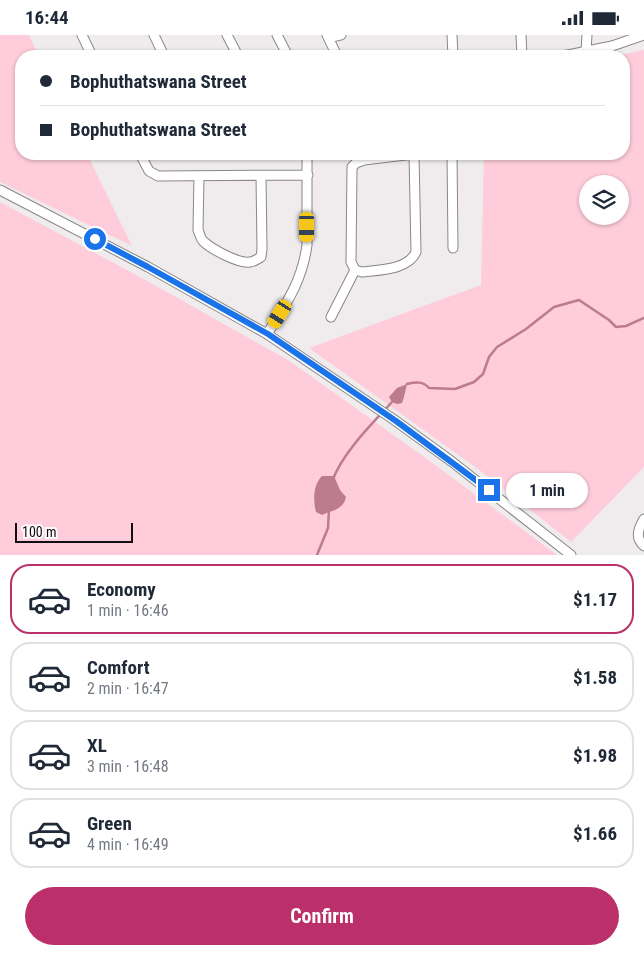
<!DOCTYPE html>
<meta charset="utf-8">
<style>
body{margin:0;font-family:"Roboto Condensed",sans-serif;background:#f6f6f7;color:#1f2937;height:100vh;display:flex;flex-direction:column;font-size:19px;white-space:nowrap}
*{box-sizing:border-box;margin:0}
p{font-size:16px;color:#747a83}
.icon{flex:none;width:28px;height:28px;fill:none;stroke:currentColor;stroke-width:2;stroke-linecap:round;stroke-linejoin:round}
.map{position:relative;height:520px;overflow:hidden}
.details{display:flex;flex-direction:column;background:#fff;flex:1}
.details>*{flex:none}
.guide{position:absolute;left:15px;top:15px;width:615px;height:110px;border-radius:20px;box-shadow:0 1px 4px #0004;display:grid;align-content:center;height:110px;padding:0 25px;background:#fff}
.fabs{position:absolute;left:579px;top:140px;display:grid;gap:10px}
.fabs a{display:grid;place-items:center;width:50px;height:50px;border-radius:50%;background:#fff;box-shadow:0 1px 4px #0004;font-size:25px}
.scale{position:absolute;left:15px;bottom:12px;width:118px;box-sizing:border-box;padding-left:5px;border:2px solid #100e0f;border-top:0;font-size:14px;line-height:18px;white-space:nowrap;color:#100e0f;-webkit-text-stroke:4px #fdf9fa;paint-order:stroke}
.end{position:absolute;width:22px;height:22px;margin:-11px;border:6px solid #1a73e8;background:#fff;box-shadow:0 0 0 2px #fff}
.from{border-radius:50%}
.bubble{position:absolute;height:35px;border-radius:18px;background:#fff;box-shadow:0 1px 4px #0004;font-size:16px;font-weight:700;line-height:35px;text-align:center}
.car{position:absolute;width:15px;height:30px;margin:-15px -8px;border-radius:6px;box-shadow:0 0 4px 1px #0007;background:linear-gradient(#f5c518 24%,#345 0 40%,#f5c518 0 76%,#345 0 86%,#f5c518 0)}
.guide b{display:flex;align-items:center;gap:18px;height:48px;font-size:19px}
.guide b+b{border-top:1px solid #e0e1e3}
.guide i{width:12px;height:12px;background:#1f2937}
ul{padding:9px 0 0;list-style:none}
li{display:flex;align-items:center;gap:15px;height:70px;margin:0 10px 8px;padding:0 15px;border:2px solid #e0e1e3;border-radius:20px}
li div{flex:1}
li b{display:block;font-size:19px}
li em{font-style:normal;font-weight:700}
li.on{border-color:#bb306a}
li>.icon{width:45px;height:45px;stroke-width:1.5}
.primary-button{display:flex;gap:10px;margin-top:auto;padding:10px 25px}
.primary-button a{flex:1;height:58px;border-radius:30px;background:#bb306a;color:#fff;font-size:20px;font-weight:700;line-height:58px;text-align:center}
.status{display:flex;justify-content:space-between;align-items:center;height:35px;padding:0 25px;background:#fff;direction:ltr}
.status svg{height:14px;fill:currentColor}
.map>svg:first-child{display:block}
.green{fill:#feccda;fill-rule:evenodd}
.water{fill:#bc7b8f}
.lines{fill:none;stroke-linecap:round;stroke-linejoin:round}
.stream{stroke:#bc7b8f;stroke-width:2.5}
.minor-casing{stroke:#8a8687;stroke-width:11}
.minor{stroke:#fff;stroke-width:9}
.route{stroke:#1a73e8;stroke-width:6}
</style>
<div class="status"><b>16:44</b><svg viewBox="0 0 49 12"><path d="M0 12V9h3v3zM5 12V6h3v6zM10 12V3h3v9zM15 12V0h3v12zM26 1h20v11H26zM47 4h2v5h-2z"/></svg></div>
<div class="map">
<svg width="644" height="520" viewBox="0 0 644 520">
<rect width="100%" height="100%" fill="#f0eced"/>
<path class="green" d="M0 0H29L39 21H21V119H87L132 211 0 147Z
M644 15V432L571 507 478 434 309 313 481 250 484 119H624V21H615ZM588 149H620V181H588Z
M0 167 140 242 288 325 423 421 557 520H0Z"/>
<path class="water" d="M407 349 404 362 402 368 397 369 392 367 389 362 397 353Z
M322 441H334L340 455 346 462C343 475 333 475 322 480L316 477C313 465 313 450 322 441Z"/>
<g class="lines">
<path class="stream" d="M407 349C416 347 423 346 429 353L455 354 474 347 483 339 489 322 497 312 526 294 554 272 579 265 609 285 616 292 626 291 644 283
M333 444C344 416 372 389 392 367
M317 520 328 493 329 474"/>
<defs>
<path id="minor" d="M82 0 92 21
M154 0 164 21
M227 0 238 21
M277 0 288 21
M327 0 337 21
M452 0 453 21
M521 0 522 21
M329 3 341 0
M586 16 587 0
M563 21 612 11 644 0
M140 119 149 136 158 141 308 140
M414 119 416 217C408 235 379 235 362 237L355 235 351 227 352 132 356 128 364 125 414 119
M452 119 453 213
M199 141 198 195C200 199 200 203 203 206 211 214 239 229 250 227 254 227 257 224 261 222L262 214 261 141
M0 155 148 232 267 299 393 384 451 426 571 520
M331 282 355 235
M267 299C286 269 302 247 307 210V119
M644 484C638 494 635 503 644 511"/>
</defs>
<use href="#minor" class="minor-casing"/>
<use href="#minor" class="minor"/>
</g>
<g class="lines">
<path class="route" d="M95 204 148 232 268 299 396 386 489 455"/>
</g>
</svg>
<div class="fabs">
<a><svg class="icon" aria-label="layers" viewBox="0 0 24 24"><path d="M12 4l9 5-9 5-9-5zM3 14l9 5 9-5"/></svg></a>
</div>
<div class="scale">100 m</div>
<i class="end from" style="left:95px;top:204px"></i>
<i class="end" style="left:489px;top:455px"></i>
<div class="bubble" style="left:506px;top:438px;width:82px">1 min</div>
<i class="car" style="left:307px;top:192px;rotate:180deg"></i>
<i class="car" style="left:280px;top:279px;rotate:212deg"></i>
<div class="guide">
<b><i class="from"></i>Bophuthatswana Street</b>
<b><i></i>Bophuthatswana Street</b>
</div>
</div>
<section class="details">
<ul>
<li class="on"><svg class="icon" aria-label="car" viewBox="0 0 24 24"><path d="M5 17H2v-5l4-1 3-4h7l3 4 3 1v5h-3M9 17h6M6 11h13"/><circle cx="7" cy="17" r="2"/><circle cx="17" cy="17" r="2"/></svg><div><b>Economy</b><p>1 min · 16:46</p></div><em>$1.17</em></li>
<li><svg class="icon" aria-label="car" viewBox="0 0 24 24"><path d="M5 17H2v-5l4-1 3-4h7l3 4 3 1v5h-3M9 17h6M6 11h13"/><circle cx="7" cy="17" r="2"/><circle cx="17" cy="17" r="2"/></svg><div><b>Comfort</b><p>2 min · 16:47</p></div><em>$1.58</em></li>
<li><svg class="icon" aria-label="car" viewBox="0 0 24 24"><path d="M5 17H2v-5l4-1 3-4h7l3 4 3 1v5h-3M9 17h6M6 11h13"/><circle cx="7" cy="17" r="2"/><circle cx="17" cy="17" r="2"/></svg><div><b>XL</b><p>3 min · 16:48</p></div><em>$1.98</em></li>
<li><svg class="icon" aria-label="car" viewBox="0 0 24 24"><path d="M5 17H2v-5l4-1 3-4h7l3 4 3 1v5h-3M9 17h6M6 11h13"/><circle cx="7" cy="17" r="2"/><circle cx="17" cy="17" r="2"/></svg><div><b>Green</b><p>4 min · 16:49</p></div><em>$1.66</em></li>
</ul>
<div class="primary-button"><a>Confirm</a></div>
</section>
